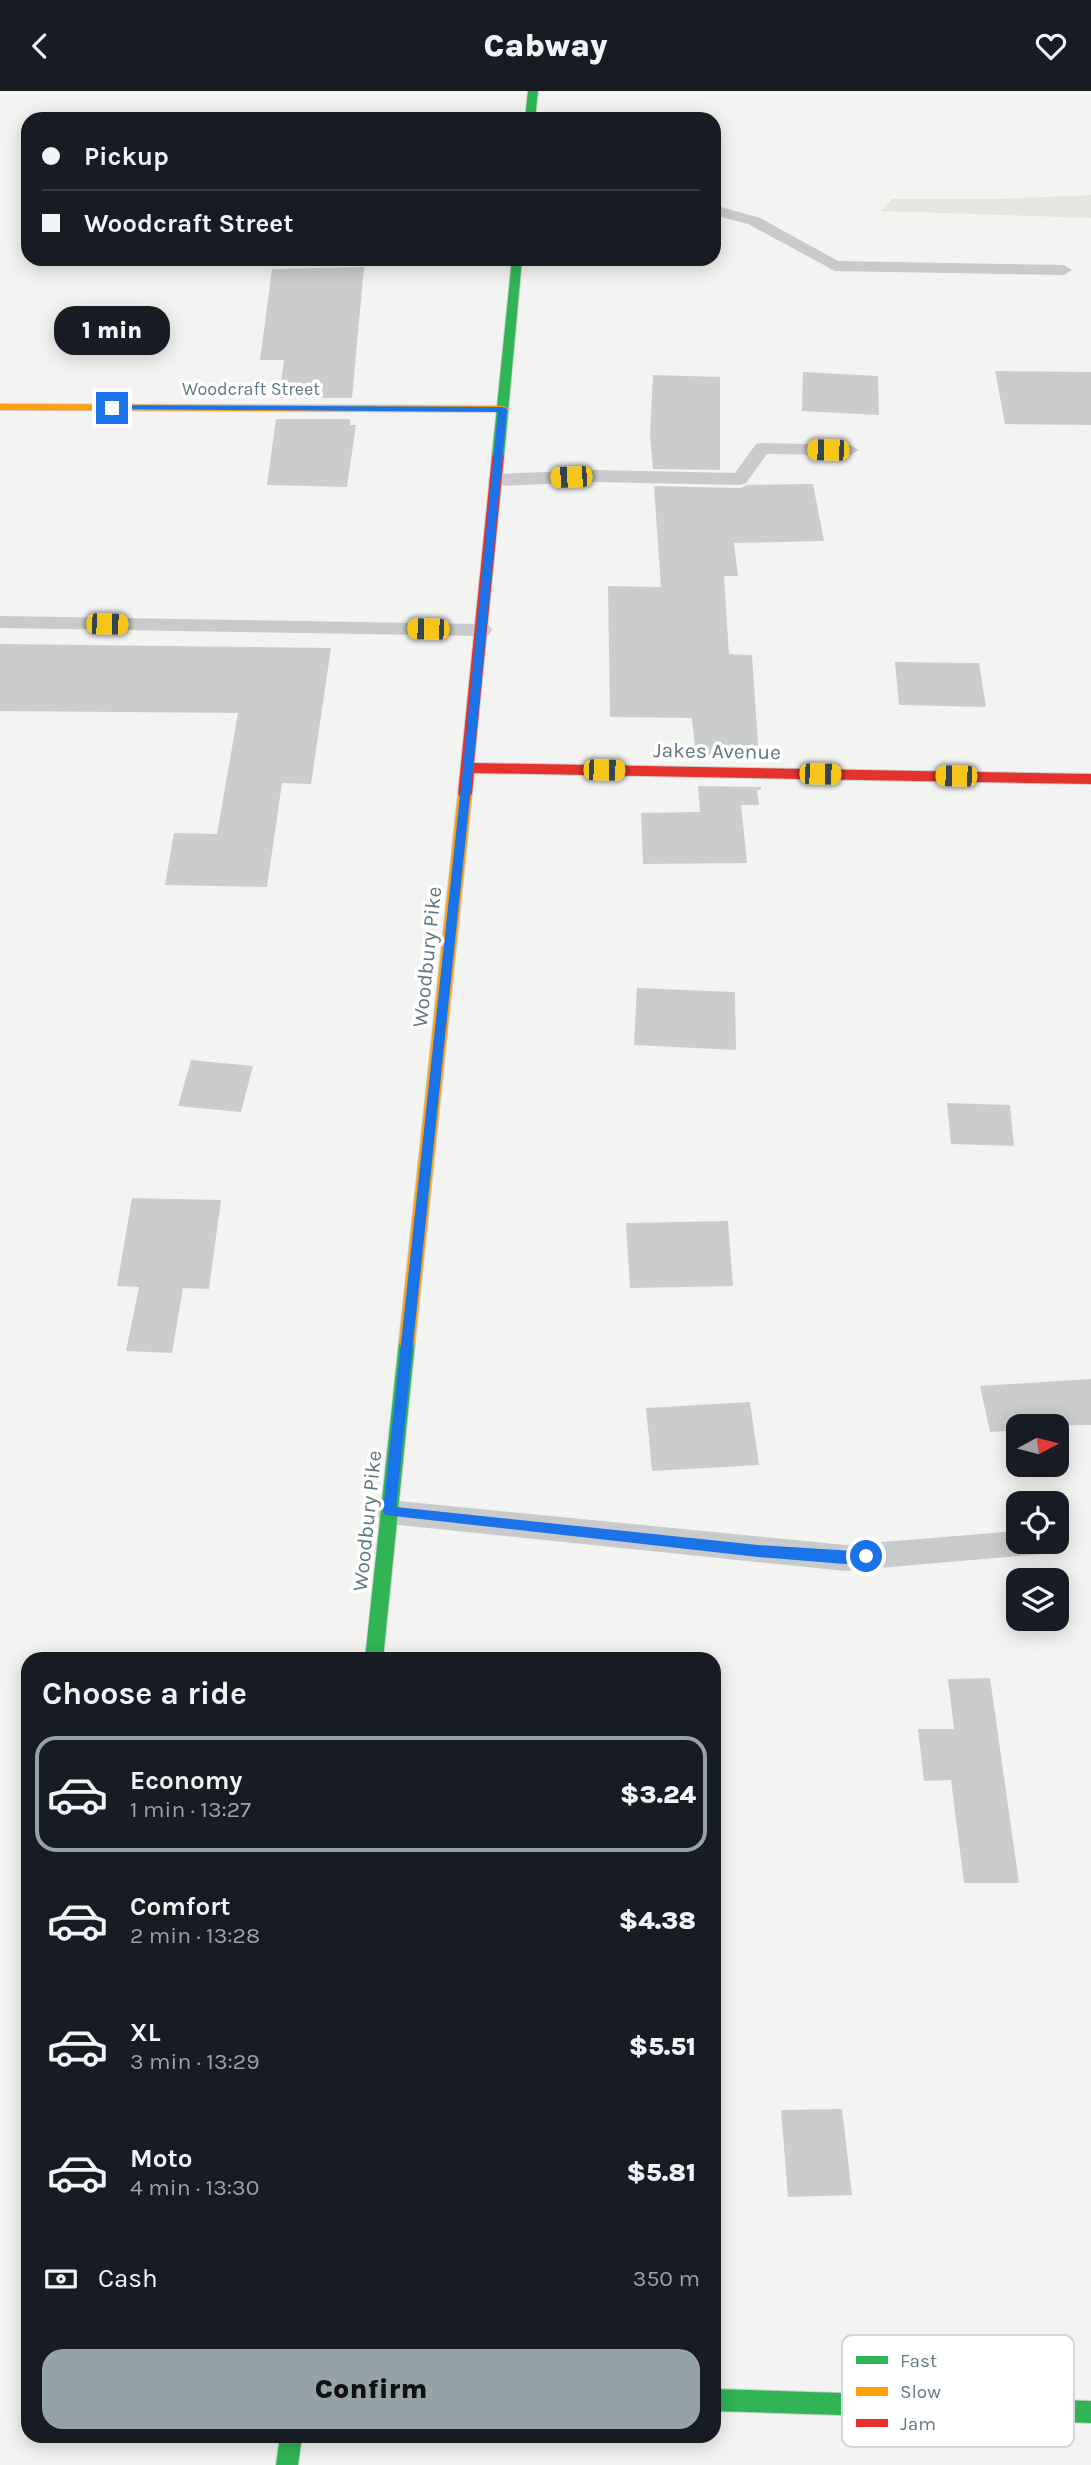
<!DOCTYPE html>
<meta charset="utf-8">
<style>
body{margin:0;font-family:Karla,sans-serif;background:#242831;color:#f1f3f6;height:100vh;display:flex;flex-direction:column;font-size:26px;white-space:nowrap}
*{box-sizing:border-box;margin:0}
p{font-size:23px;color:#9ea1a6}
.icon{flex:none;width:38px;height:38px;fill:none;stroke:currentColor;stroke-width:2;stroke-linecap:round;stroke-linejoin:round}
.map{position:relative;flex:1;overflow:hidden}
.drawer{position:absolute;left:21px;top:1561px;width:700px;height:791px;display:flex;flex-direction:column;background:#171b24;border-radius:21px;box-shadow:0 4px 18px #0003}
.drawer>*{flex:none}
.hud{position:absolute;left:21px;top:21px;width:700px;height:154px;border-radius:21px;box-shadow:0 4px 18px #0003;display:grid;align-content:center;height:154px;padding:0 21px;background:#171b24}
.needle{width:46px;rotate:83deg}
.fabs{position:absolute;left:1006px;top:1323px;display:grid;gap:14px}
.fabs a{display:grid;place-items:center;width:63px;height:63px;border-radius:14px;background:#171b24;box-shadow:0 4px 18px #0003;font-size:35px}
.end{position:absolute;width:32px;height:32px;margin:-16px;border:9px solid #1a73e8;background:#fff;box-shadow:0 0 0 4px #fff}
.from{border-radius:50%}
.bubble{position:absolute;height:49px;border-radius:21px;background:#171b24;box-shadow:0 4px 18px #0003;font-size:23px;font-weight:800;line-height:49px;text-align:center}
.car{position:absolute;width:21px;height:42px;margin:-21px -10px;border-radius:9px;box-shadow:0 0 5px 2px #0007;background:linear-gradient(#f5c518 24%,#345 0 40%,#f5c518 0 76%,#345 0 86%,#f5c518 0)}
.hud b{display:flex;align-items:center;gap:24px;height:66px;font-size:26px}
.hud b+b{border-top:2px solid #363941}
.hud i{width:18px;height:18px;background:#f1f3f6}
ul{padding:0;list-style:none}
li{display:flex;align-items:center;gap:21px;height:116px;margin:0 14px 10px;padding:0 7px;border:4px solid transparent;border-radius:21px}
li div{flex:1}
li b{display:block;font-size:26px}
li em{font-style:normal;font-weight:800}
li.current{border-color:#95a3a9}
li>.icon{width:63px;height:63px;stroke-width:1.5}
h2{padding:0 21px;font-size:32px;line-height:84px}
.pay{display:flex;align-items:center;gap:18px;height:77px;padding:0 21px;font-size:26px}
.pay p{margin-inline-start:auto}
.cta{display:flex;gap:14px;margin-top:auto;padding:14px 21px}
.cta a{flex:1;height:80px;border-radius:21px;background:#95a3a9;color:#111;font-size:28px;font-weight:800;line-height:80px;text-align:center}
header{display:flex;justify-content:space-between;align-items:center;height:91px;padding:0 21px;background:#171b24;font-size:32px;font-weight:800}
.map>svg:first-child{display:block}
.green{fill:#e3e6df}
.building{fill:#cbcccc}
.lines{fill:none;stroke-linecap:round;stroke-linejoin:round}
.fast-casing{stroke:#ced0d0;stroke-width:2}
.slow-casing{stroke:#ced0d0;stroke-width:2}
.jam-casing{stroke:#ced0d0;stroke-width:2}
.lane{fill:#c8cacb;fill-rule:evenodd}
.fast{fill:#30b455;fill-rule:evenodd}
.slow{fill:#ff9f0a;fill-rule:evenodd}
.jam{fill:#e5322d;fill-rule:evenodd}
.route{fill:#1a73e8}
.labels{text-anchor:middle;dominant-baseline:central;stroke-width:7;stroke-linejoin:round;paint-order:stroke}
.far-street-label{font-size:18px;fill:#627882;stroke:#fff}
.street-label{font-size:21px;fill:#627882;stroke:#fff}
.key{fill:#fff;stroke:#d0d6da;stroke-width:2}
.key-label{font-size:19px;fill:#627882}
</style>
<header><svg class="icon" aria-label="back" viewBox="0 0 24 24"><path d="M15 5l-7 7 7 7"/></svg>Cabway<svg class="icon" aria-label="heart" viewBox="0 0 24 24"><path d="M12 20l-8-8c-3-5 5-10 8-4 3-6 11-1 8 4z"/></svg></header>
<div class="map">
<svg width="1091" height="2374" viewBox="0 0 1091 2374">
<rect width="100%" height="100%" fill="#f3f3f1"/>
<path class="green" d="M1091 104V127L881 120 892 108H1001Z"/>
<path class="building" d="M364 176 352 307H279L284 269H260L272 178Z
M995 280 1091 281V334L1005 333Z
M803 281 878 285 879 324 802 320Z
M653 284 720 286V379L653 378 650 345Z
M276 328H350V334H356L347 396 267 394Z
M813 393 824 450 734 452 738 485H724L729 563 752 564 759 668 696 667 692 627 610 626 608 495 661 496 654 395 740 397 748 394Z
M0 553 331 557 311 693 282 692 267 796 165 794 174 742 217 743 238 622 0 620Z
M895 571 979 572 986 616 899 614Z
M698 695 761 696V699H757L759 714H741L747 772 643 773 641 722 700 721Z
M637 897 735 901 736 959 634 954Z
M191 969 253 975 241 1021 178 1015Z
M947 1012 1010 1014 1014 1055 951 1053Z
M132 1107 221 1109 209 1198 183 1197 172 1262 126 1260 139 1196 117 1195Z
M728 1130 733 1195 630 1197 626 1132Z
M1091 1288V1334L1018 1335V1339L990 1341 980 1295Z
M750 1311 759 1374 652 1380 646 1317Z
M990 1587 1019 1792H964L951 1689 924 1690 918 1638H954L948 1588Z
M842 2018 852 2104 788 2106 781 2019Z"/>
<g class="lines">
<defs>
<path id="fast" d="M528 0H538L535 28H525Z
M512 168H522L504 365 498 369 492 365Z
M407 1244 413 1246 415 1251 383 1568H365L399 1251 401 1246Z
M714 2298 1091 2310V2332L714 2320Z
M280 2345H302L298 2374H276Z"/>
<path id="slow" d="M0 313 503 315 509 318 503 321 0 319Z
M465 698 472 703 415 1251 413 1256 407 1258 401 1256 399 1251 458 703Z"/>
<path id="jam" d="M498 361 504 365 474 672 1091 683V693L474 682 472 703 465 708 460 706 458 703 492 365Z"/>
</defs>
<use href="#fast" class="fast-casing"/>
<use href="#slow" class="slow-casing"/>
<use href="#jam" class="jam-casing"/>
<path class="lane" d="M714 114 760 127 838 170 1064 174 1072 179 1064 184 835 180 748 133 714 124Z
M762 352 850 354 859 359 850 364 767 363 746 392 740 394 596 391 496 395 487 389 496 383 596 379 735 382 756 353Z
M0 525 482 533 489 534 492 539 489 544 482 545 0 537Z
M389 1409 845 1454 1018 1440V1451H1054L1050 1460 1041 1463 845 1480 389 1433 380 1430 376 1421 380 1412Z"/>
<use href="#fast" class="fast"/>
<use href="#slow" class="slow"/>
<use href="#jam" class="jam"/>
</g>
<path class="route" d="M112 314 503 316 507 318 473 677 396 1416 758 1454 870 1461V1469L845 1473 758 1466 385 1424 383 1420 463 677 498 321 109 318Z"/>
<g class="labels">
<g class="far-street-label">
<text x="251" y="298">Woodcraft Street</text>
</g>
<g class="street-label">
<text transform="translate(717 660) rotate(1)">Jakes Avenue</text>
<text transform="translate(427 866) rotate(-84)">Woodbury Pike</text>
<text transform="translate(367 1430) rotate(-84)">Woodbury Pike</text>
</g>
</g>
<rect x="842" y="2244" width="232" height="112" rx="10" class="key"/>
<rect x="856" y="2265" width="32" height="8" fill="#30b455"/>
<rect x="856" y="2296" width="32" height="9" fill="#ff9f0a"/>
<rect x="856" y="2328" width="32" height="8" fill="#e5322d"/>
<g class="key-label">
<text x="900" y="2276">Fast</text>
<text x="900" y="2307">Slow</text>
<text x="900" y="2339">Jam</text>
</g>
</svg>
<div class="fabs">
<a><svg class="needle" viewBox="-14 -14 28 28"><path d="M0-13l5 13h-10z" fill="#e53935"/><path d="M0 13l5-13h-10z" fill="#9ea1a6"/></svg></a>
<a><svg class="icon" aria-label="locate" viewBox="0 0 24 24"><circle cx="12" cy="12" r="6"/><path d="M12 2v4M12 18v4M2 12h4M18 12h4"/></svg></a>
<a><svg class="icon" aria-label="layers" viewBox="0 0 24 24"><path d="M12 4l9 5-9 5-9-5zM3 14l9 5 9-5"/></svg></a>
</div>
<i class="end from" style="left:866px;top:1465px"></i>
<i class="end" style="left:112px;top:317px"></i>
<div class="bubble" style="left:54px;top:215px;width:116px">1 min</div>
<i class="car" style="left:828px;top:359px;rotate:271deg"></i>
<i class="car" style="left:571px;top:386px;rotate:268deg"></i>
<i class="car" style="left:107px;top:533px;rotate:91deg"></i>
<i class="car" style="left:428px;top:538px;rotate:271deg"></i>
<i class="car" style="left:604px;top:679px;rotate:91deg"></i>
<i class="car" style="left:820px;top:683px;rotate:91deg"></i>
<i class="car" style="left:956px;top:685px;rotate:271deg"></i>
<div class="hud">
<b><i class="from"></i>Pickup</b>
<b><i></i>Woodcraft Street</b>
</div>
<section class="drawer">
<h2>Choose a ride</h2>
<ul>
<li class="current"><svg class="icon" aria-label="car" viewBox="0 0 24 24"><path d="M5 17H2v-5l4-1 3-4h7l3 4 3 1v5h-3M9 17h6M6 11h13"/><circle cx="7" cy="17" r="2"/><circle cx="17" cy="17" r="2"/></svg><div><b>Economy</b><p>1 min · 13:27</p></div><em>$3.24</em></li>
<li><svg class="icon" aria-label="car" viewBox="0 0 24 24"><path d="M5 17H2v-5l4-1 3-4h7l3 4 3 1v5h-3M9 17h6M6 11h13"/><circle cx="7" cy="17" r="2"/><circle cx="17" cy="17" r="2"/></svg><div><b>Comfort</b><p>2 min · 13:28</p></div><em>$4.38</em></li>
<li><svg class="icon" aria-label="car" viewBox="0 0 24 24"><path d="M5 17H2v-5l4-1 3-4h7l3 4 3 1v5h-3M9 17h6M6 11h13"/><circle cx="7" cy="17" r="2"/><circle cx="17" cy="17" r="2"/></svg><div><b>XL</b><p>3 min · 13:29</p></div><em>$5.51</em></li>
<li><svg class="icon" aria-label="car" viewBox="0 0 24 24"><path d="M5 17H2v-5l4-1 3-4h7l3 4 3 1v5h-3M9 17h6M6 11h13"/><circle cx="7" cy="17" r="2"/><circle cx="17" cy="17" r="2"/></svg><div><b>Moto</b><p>4 min · 13:30</p></div><em>$5.81</em></li>
</ul>
<div class="pay"><svg class="icon" aria-label="cash" viewBox="0 0 24 24"><path d="M3 7h18v10H3z"/><circle cx="12" cy="12" r="2"/></svg>Cash<p>350 m</p></div>
<div class="cta"><a>Confirm</a></div>
</section>
</div>
